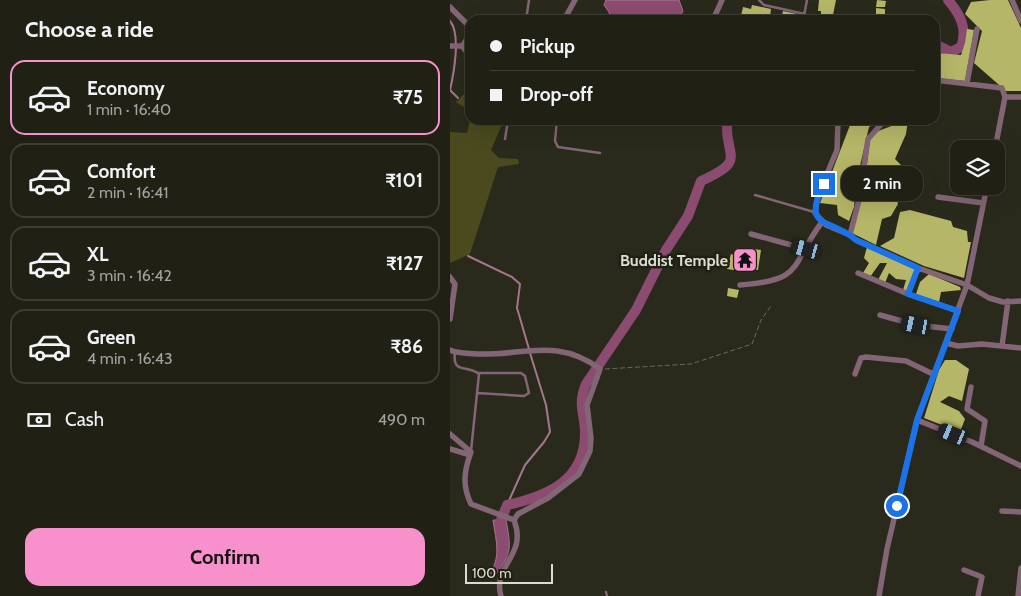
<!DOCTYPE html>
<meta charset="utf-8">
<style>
body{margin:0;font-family:Cabin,sans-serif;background:#2d2d22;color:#f1f3f6;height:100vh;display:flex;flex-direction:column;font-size:19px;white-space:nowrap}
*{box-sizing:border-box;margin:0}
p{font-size:16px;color:#a2a3a0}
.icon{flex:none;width:28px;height:28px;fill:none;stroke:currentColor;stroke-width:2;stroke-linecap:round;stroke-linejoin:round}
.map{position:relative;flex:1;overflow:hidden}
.details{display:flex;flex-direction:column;background:#202015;width:450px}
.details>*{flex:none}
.top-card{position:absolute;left:15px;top:15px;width:475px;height:110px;border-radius:15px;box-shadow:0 5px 20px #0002,0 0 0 1px #3d3e34;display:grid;align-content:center;height:110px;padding:0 25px;background:#202015}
.fabs{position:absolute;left:500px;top:140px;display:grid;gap:10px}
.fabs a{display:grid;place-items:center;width:55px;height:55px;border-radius:10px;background:#202015;box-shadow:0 5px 20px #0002,0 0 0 1px #3d3e34;font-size:25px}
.scale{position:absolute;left:15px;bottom:12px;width:88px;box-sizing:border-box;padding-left:5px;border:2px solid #dcdcd3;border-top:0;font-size:14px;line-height:18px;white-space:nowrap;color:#dcdcd3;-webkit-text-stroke:4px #202113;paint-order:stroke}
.end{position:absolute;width:22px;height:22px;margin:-11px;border:6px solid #1a73e8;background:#fff;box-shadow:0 0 0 2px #fff}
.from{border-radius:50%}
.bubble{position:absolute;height:35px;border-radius:15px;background:#202015;box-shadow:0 5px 20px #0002,0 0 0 1px #3d3e34;font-size:16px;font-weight:700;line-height:35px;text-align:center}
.car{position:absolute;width:15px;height:30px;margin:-15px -8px;border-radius:6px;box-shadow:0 0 4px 1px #0007;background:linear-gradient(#222 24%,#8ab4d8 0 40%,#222 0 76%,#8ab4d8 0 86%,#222 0)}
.top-card b{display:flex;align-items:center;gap:18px;height:48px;font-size:19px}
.top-card b+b{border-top:1px solid #3d3e34}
.top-card i{width:12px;height:12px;background:#f1f3f6}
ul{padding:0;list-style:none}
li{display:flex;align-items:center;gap:15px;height:75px;margin:0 10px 8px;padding:0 15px;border:2px solid #3d3e34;border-radius:15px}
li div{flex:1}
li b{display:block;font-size:19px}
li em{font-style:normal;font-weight:700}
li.on{border-color:#f890cc}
li>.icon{width:45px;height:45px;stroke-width:1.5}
h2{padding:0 25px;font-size:22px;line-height:60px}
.pay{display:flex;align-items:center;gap:12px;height:55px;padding:0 25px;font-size:19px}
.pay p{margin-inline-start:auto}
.action{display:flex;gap:10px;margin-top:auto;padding:10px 25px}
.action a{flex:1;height:58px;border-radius:15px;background:#f890cc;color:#111;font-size:20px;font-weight:700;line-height:58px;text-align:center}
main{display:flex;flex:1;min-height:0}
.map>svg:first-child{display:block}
.green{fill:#4a4a1e}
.water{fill:#8c4b71;stroke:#a4768e}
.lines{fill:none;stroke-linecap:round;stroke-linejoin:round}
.stream{stroke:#a4768e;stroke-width:2}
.river{stroke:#8c4b71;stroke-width:10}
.building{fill:#b6b668}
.path{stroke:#69695d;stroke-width:1;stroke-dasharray:5 2.5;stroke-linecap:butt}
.lane{stroke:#836575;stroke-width:2.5}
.street{stroke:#836575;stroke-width:5.5}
.route{stroke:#1a73e8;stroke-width:6}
.labels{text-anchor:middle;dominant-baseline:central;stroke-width:5;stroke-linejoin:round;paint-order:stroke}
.poi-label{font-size:16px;font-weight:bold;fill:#dcdcd3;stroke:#202113;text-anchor:end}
</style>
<main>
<section class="details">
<h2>Choose a ride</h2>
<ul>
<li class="on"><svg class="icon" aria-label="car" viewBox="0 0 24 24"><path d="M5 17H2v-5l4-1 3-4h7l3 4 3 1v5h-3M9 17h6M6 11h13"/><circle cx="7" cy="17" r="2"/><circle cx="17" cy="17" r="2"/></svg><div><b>Economy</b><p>1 min · 16:40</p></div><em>₹75</em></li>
<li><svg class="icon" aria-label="car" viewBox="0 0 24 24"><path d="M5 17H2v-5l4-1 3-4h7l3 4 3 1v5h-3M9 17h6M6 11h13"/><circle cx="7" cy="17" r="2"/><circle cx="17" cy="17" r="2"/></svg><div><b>Comfort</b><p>2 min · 16:41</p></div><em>₹101</em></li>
<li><svg class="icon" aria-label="car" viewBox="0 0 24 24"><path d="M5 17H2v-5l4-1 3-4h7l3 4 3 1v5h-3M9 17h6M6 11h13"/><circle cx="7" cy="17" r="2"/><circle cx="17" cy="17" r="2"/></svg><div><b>XL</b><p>3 min · 16:42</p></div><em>₹127</em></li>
<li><svg class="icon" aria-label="car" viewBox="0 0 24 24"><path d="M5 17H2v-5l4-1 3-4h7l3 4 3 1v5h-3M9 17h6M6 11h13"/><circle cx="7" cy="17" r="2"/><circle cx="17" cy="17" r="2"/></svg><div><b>Green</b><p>4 min · 16:43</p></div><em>₹86</em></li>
</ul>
<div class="pay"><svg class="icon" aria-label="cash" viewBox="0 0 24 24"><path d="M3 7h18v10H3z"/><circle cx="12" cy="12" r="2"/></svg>Cash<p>490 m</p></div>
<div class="action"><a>Confirm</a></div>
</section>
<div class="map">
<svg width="571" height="596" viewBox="0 0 571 596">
<rect width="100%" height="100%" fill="#2a2a1c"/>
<path class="green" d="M20 90V111L6 102 16 92Z
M20 120H54L41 150 49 158 68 159 69 164 48 167 20 254 0 263V132L17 133Z"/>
<path class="water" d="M156 0H229L233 11 228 20H161L159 12 154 5Z
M43 520H56C62 552 61 553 43 579L38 576C52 557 46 542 43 520Z"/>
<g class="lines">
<path class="stream" d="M0 21C11 34 4 73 0 90L8 98
M18 256 62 277 70 284 67 308 79 349
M57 505 75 465 94 442 100 432 96 405 80 353"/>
<path class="river" d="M485 44 501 52 511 47C518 29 510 14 498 0
M51 520 57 505C97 496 135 481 135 433 135 413 127 406 136 384L186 310 216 250 238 216 251 181C299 159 274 158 277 120"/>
</g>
<path class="building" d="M369 0H386L383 15 379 14 378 18 371 14V11H368Z
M427 0 436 1 435 7H426Z
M540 0H558L571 28V91H556L524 63 532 31 515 14 521 2Z
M302 5 321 9 320 17 327 20H290L293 7 301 9Z
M426 8 435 9V15L426 14Z
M333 11 352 15 351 20H331Z
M517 29 524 30 515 81 485 78 487 53 511 55 515 43Z
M402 120H429L419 127 407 179 404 207 399 221 388 215 387 205 370 203Z
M452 120H458L456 134 445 159 451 165V175L456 179 455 189 445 191 448 204 441 216 432 219 426 245 402 233 415 181 420 138 423 133 452 122Z
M460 210 501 221 503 227 517 231 518 242H521L514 278 474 266 430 246 444 238 450 212Z
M417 247 465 269 457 291 453 290 456 280 446 279 439 273 435 283 428 280 437 263H430L420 277 413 273 419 263 414 258Z
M303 249 311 250 308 270 300 269Z
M281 254 287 256 284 270 277 269Z
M479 274 510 287 511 290 491 292 489 302 466 294 470 282Z
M278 288 289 290 287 298 277 296Z
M495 360H506L519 369 512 401 499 396 490 402 509 411 515 419 510 432 474 418 489 370Z"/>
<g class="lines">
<path class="path" d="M155 369 241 364 302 344 311 320 321 306"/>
<path class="lane" d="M309 0 314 5 355 14
M357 0 354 16 360 20
M76 20 79 0
M107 120 105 141 108 147 150 153
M146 120 165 122
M55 139 58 120
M305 195 364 212
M5 352C2 375 17 364 29 374L21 451
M27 373H71L75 376 79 393 74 396 27 393
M156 592 157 596"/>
<path class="street" d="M562 0 571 21
M0 7 20 27
M114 20 125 0
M263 20 272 0
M0 46H12L20 56
M12 46 20 35
M485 80 552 88 555 97 545 149
M517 83 527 29
M555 97H571
M388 120 387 150 368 195 365 213 376 225 400 235 406 240 468 268 517 285 539 298 553 302 571 301
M537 186 517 285 467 420 522 442 571 466
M488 197 533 203
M301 234 356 249
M400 235 409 200 418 139 435 120
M408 273 458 294 508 311
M0 277 5 284 0 319
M290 285C356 280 339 266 372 222
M458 294 468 268
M430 315 466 325 502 329
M496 343 508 346 532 344 571 348
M552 346 558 301
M0 350C8 354 18 353 27 354 73 356 107 337 150 369L137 405 141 438 140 451 129 474 98 498 68 514 64 520C78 556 42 565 51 596
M405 374 411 358 416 357 456 361 485 375
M521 387 517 409 535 421 531 446
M0 434 21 452C14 471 12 485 21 504L64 520
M0 449 20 455
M552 511 571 512
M514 570 532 577 528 596
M429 596 437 549 467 420
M568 596 571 568"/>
</g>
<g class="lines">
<path class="route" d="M374 184C350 230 382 218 406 240L468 268 458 294 508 311 467 420 447 506"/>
</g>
<defs>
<symbol id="temple-square" viewBox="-11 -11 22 22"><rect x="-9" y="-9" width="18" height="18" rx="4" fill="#f890cc" stroke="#202113"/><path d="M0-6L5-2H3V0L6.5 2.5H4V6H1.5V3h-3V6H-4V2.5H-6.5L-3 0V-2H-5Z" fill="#111"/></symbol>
</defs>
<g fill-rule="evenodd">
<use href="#temple-square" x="281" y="246" width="28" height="28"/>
</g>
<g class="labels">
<g class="poi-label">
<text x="278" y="260">Buddist Temple</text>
</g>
</g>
</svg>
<div class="fabs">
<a><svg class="icon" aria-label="layers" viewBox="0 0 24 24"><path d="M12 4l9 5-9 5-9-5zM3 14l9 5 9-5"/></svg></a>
</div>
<div class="scale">100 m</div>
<i class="end from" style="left:447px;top:506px"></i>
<i class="end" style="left:374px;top:184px"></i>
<div class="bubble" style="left:391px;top:166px;width:82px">2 min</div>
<i class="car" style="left:356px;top:249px;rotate:285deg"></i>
<i class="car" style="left:466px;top:325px;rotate:282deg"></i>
<i class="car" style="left:503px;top:434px;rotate:292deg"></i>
<div class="top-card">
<b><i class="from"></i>Pickup</b>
<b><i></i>Drop-off</b>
</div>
</div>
</main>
